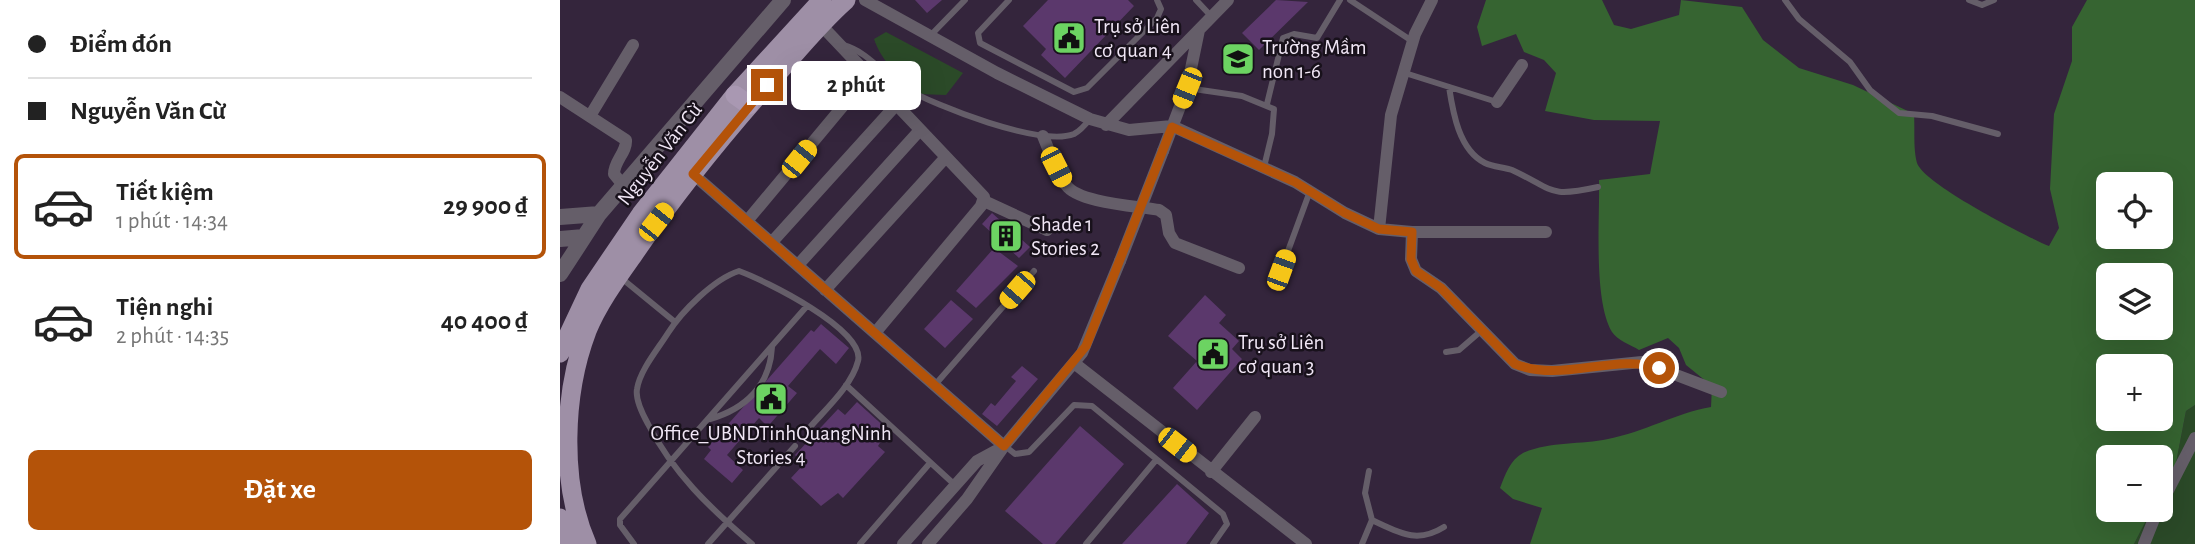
<!DOCTYPE html>
<html lang="vi">
<meta charset="utf-8">
<style>
body{margin:0;font-family:"Alegreya Sans",sans-serif;background:#f6f6f6;color:#222;height:100vh;display:flex;flex-direction:column;font-size:26px;white-space:nowrap}
*{box-sizing:border-box;margin:0}
p{font-size:23px;color:#767676}
.icon{flex:none;width:38px;height:38px;fill:none;stroke:currentColor;stroke-width:2;stroke-linecap:round;stroke-linejoin:round}
.map{position:relative;flex:1;overflow:hidden}
.details{display:flex;flex-direction:column;background:#fff;width:560px}
.details>*{flex:none}
.guide{display:grid;align-content:center;height:154px;padding:0 28px;background:#fff}
.tools{position:absolute;left:1536px;top:172px;display:grid;gap:14px}
.tools a{display:grid;place-items:center;width:77px;height:77px;border-radius:10px;background:#fff;box-shadow:0 7px 28px #0002;font-size:35px}
.end{position:absolute;width:32px;height:32px;margin:-16px;border:9px solid #b45309;background:#fff;box-shadow:0 0 0 4px #fff}
.from{border-radius:50%}
.bubble{position:absolute;height:49px;border-radius:10px;background:#fff;box-shadow:0 7px 28px #0002;font-size:23px;font-weight:600;line-height:49px;text-align:center}
.car{position:absolute;width:21px;height:42px;margin:-21px -10px;border-radius:9px;box-shadow:0 0 5px 2px #0007;background:linear-gradient(#f5c518 24%,#345 0 40%,#f5c518 0 76%,#345 0 86%,#f5c518 0)}
.guide b{display:flex;align-items:center;gap:24px;height:66px;font-size:26px}
.guide b+b{border-top:2px solid #e0e0e0}
.guide i{width:18px;height:18px;background:#222}
ul{padding:0;list-style:none}
li{display:flex;align-items:center;gap:21px;height:105px;margin:0 14px 10px;padding:0 14px;border:4px solid transparent;border-radius:10px}
li div{flex:1}
li b{display:block;font-size:26px}
li em{font-style:normal;font-weight:600}
li.selected{border-color:#b45309}
li>.icon{width:63px;height:63px;stroke-width:1.5}
.button{display:flex;gap:14px;margin-top:auto;padding:14px 28px}
.button a{flex:1;height:80px;border-radius:10px;background:#b45309;color:#fff;font-size:28px;font-weight:600;line-height:80px;text-align:center}
main{display:flex;flex:1;min-height:0}
.map>svg:first-child{display:block}
.green{fill:#2b4a28}
.forest{fill:#366431;fill-rule:evenodd}
.building{fill:#5b386c}
.lines{fill:none;stroke-linecap:round;stroke-linejoin:round}
.service{stroke:#655e69;stroke-width:6}
.minor{stroke:#655e69;stroke-width:12}
.tertiary{stroke:#655e69;stroke-width:16}
.primary{stroke:#9e8fa6;stroke-width:19}
.trunk{stroke:#a998b2;stroke-width:19}
.minor-bridge{stroke:#655e69;stroke-width:12}
.route{stroke:#b45309;stroke-width:9}
.labels{text-anchor:middle;dominant-baseline:central;stroke-width:5;stroke-linejoin:round;paint-order:stroke}
.poi-label{font-size:21px;fill:#f1e7f6;stroke:#18111b;text-anchor:start}
.street-label{font-size:21px;fill:#f1e7f6;stroke:#18111b}
</style>
<main>
<section class="details">
<div class="guide">
<b><i class="from"></i>Điểm đón</b>
<b><i></i>Nguyễn Văn Cừ</b>
</div>
<ul>
<li class="selected"><svg class="icon" aria-label="car" viewBox="0 0 24 24"><path d="M5 17H2v-5l4-1 3-4h7l3 4 3 1v5h-3M9 17h6M6 11h13"/><circle cx="7" cy="17" r="2"/><circle cx="17" cy="17" r="2"/></svg><div><b>Tiết kiệm</b><p>1 phút · 14:34</p></div><em>29 900 ₫</em></li>
<li><svg class="icon" aria-label="car" viewBox="0 0 24 24"><path d="M5 17H2v-5l4-1 3-4h7l3 4 3 1v5h-3M9 17h6M6 11h13"/><circle cx="7" cy="17" r="2"/><circle cx="17" cy="17" r="2"/></svg><div><b>Tiện nghi</b><p>2 phút · 14:35</p></div><em>40 400 ₫</em></li>
</ul>
<div class="button"><a>Đặt xe</a></div>
</section>
<div class="map">
<svg width="1635" height="544" viewBox="0 0 1635 544">
<rect width="100%" height="100%" fill="#34253c"/>
<path class="green" d="M326 32 403 73 386 95 358 94C341 79 321 61 314 39Z
M1635 405V544H1574L1592 509H1601L1615 468 1626 411Z"/>
<path class="forest" d="M926 0H1042L1054 25 1071 29 1119 15 1121 0 1182 7 1203 40 1239 68 1293 85 1354 114C1355 129 1353 149 1357 163 1364 184 1465 236 1489 246L1499 228 1490 189 1494 114 1512 61V27L1527 0H1635V405L1626 411 1615 468 1601 492V457H1549V509H1592L1574 544H970L982 508 953 499 940 488C945 475 950 460 963 453 990 441 1021 445 1048 439 1084 432 1116 413 1151 407L1152 386 1126 365 1119 348 1108 338 1079 350C1071 345 1057 340 1052 332 1033 300 1040 218 1039 180L1090 174 1100 121 1034 120 985 111 996 73 984 60 964 52 956 34 922 46 917 27ZM1549 184H1601V236H1549ZM1549 275H1601V327H1549ZM1549 366H1601V418H1549Z"/>
<path class="building" d="M355 0H382L367 13Z
M488 0H568L574 6 505 78 481 55 486 49 463 26Z
M716 0 748 2 699 50 682 33Z
M432 213 470 247 459 258 422 224Z
M434 248 458 266 416 308 396 291Z
M645 295 666 315 659 323 679 341 672 349 682 359 637 410 613 388 637 361 608 336Z
M391 300 413 319 385 348 364 329Z
M261 324 289 348 276 364 260 349 228 386 237 393 210 424 208 427 199 418 167 455 183 470 172 483 144 459 151 450 148 447 251 330 254 332Z
M462 366 478 379 437 426 422 414 431 403 435 406 456 381 451 377Z
M297 402 328 430 318 446 325 452 283 498 278 493 261 506 231 478 244 464 235 455 278 409 285 415Z
M520 426 564 464 495 544H483L445 511Z
M617 484 649 513 626 544H562Z"/>
<g class="lines">
<path class="service" d="M449 0 418 33 420 43 514 92 527 88 597 18 601 9 597 0
M636 0 651 16
M790 0 852 41
M1225 0 1239 19 1290 62 1310 90 1339 113 1372 116 1438 134
M1409 0 1422 5 1434 0
M370 36 405 0
M283 45C309 52 323 75 345 88 375 106 481 147 514 134 520 131 526 124 530 119
M845 73 937 102
M889 87C893 113 899 150 925 163 933 167 944 167 952 170 995 190 987 198 1038 187
M627 88 682 96 714 109 712 134 704 167
M707 104 723 38 734 34 757 38 780 0
M721 270 750 191
M60 277 115 322
M886 352 899 350 921 331
M286 385 395 485
M374 386 474 271
M150 419C185 409 210 386 212 347
M445 446 455 454 469 452 514 405 532 406 663 514 667 524 653 544
M812 520C840 533 857 544 884 527
M74 544 60 525V519L247 306
M148 544 235 446
M192 544C150 508 113 473 88 424 83 415 75 400 77 389 80 370 98 349 108 333 122 311 154 279 179 271 204 280 306 330 298 361 292 385 267 408 251 426
M300 544 370 463
M526 544 596 460
M802 544 812 520 805 493 809 471"/>
<path class="minor" d="M305 0 437 73 530 119 569 130 612 126 735 182 785 213 819 229 852 232H986
M261 25 424 197 421 206 315 333
M0 97 66 140C67 152 54 161 54 174L63 185
M937 102 962 65
M30 116 73 45
M546 125 668 0
M483 136C490 152 495 171 506 185 518 203 577 206 599 210L606 215 609 233 615 243 679 268
M603 151 627 88 639 30
M133 174 444 446
M424 201 487 230
M187 221 308 76
M819 229 831 115 855 34 872 0
M852 232 851 259 856 271 881 288 955 364 970 370 992 371 1082 362 1161 392
M212 242 336 105
M238 265 360 130
M265 290 386 157
M514 363 746 544
M651 472 695 417
M1601 504 1635 438
M343 544 417 461 441 448
M368 544 407 499 444 446 522 353 560 261
M1584 544 1598 509"/>
<path class="tertiary" d="M0 217 39 214
M0 239 24 237
M0 274 39 214 223 0"/>
<path class="primary" d="M0 353 30 289 81 214 175 95 262 0
M0 518 9 544
M27 544C0 483 3 394 27 331 38 304 57 278 74 254 117 191 166 131 217 74 239 49 261 22 286 0"/>
<path class="trunk" d="M175 95 189 105"/>
<path class="minor-bridge" d="M560 261 603 151"/>
</g>
<g class="lines">
<path class="route" d="M207 85 133 174 444 446 526 346 612 127 735 182 785 213 819 229 852 232 851 259 856 271 881 288 955 364C1003 383 1054 353 1099 368"/>
</g>
<defs>
<symbol id="civic-square" viewBox="-11 -11 22 22"><rect x="-9" y="-9" width="18" height="18" rx="4" fill="#6cd362" stroke="#18111b"/><path d="M-.6-6.5H3V-4.5H.6V-3L4-1V1h2V6H-6V1h2V-1L-.6-3ZM-1.2 2.5V6h2.4V2.5Z" fill="#111"/></symbol>
<symbol id="school-square" viewBox="-11 -11 22 22"><rect x="-9" y="-9" width="18" height="18" rx="4" fill="#6cd362" stroke="#18111b"/><path d="M0-5L7-2L0 1L-7-2ZM-4 1L0 2.5L4 1V4Q0 6-4 4Z" fill="#111"/></symbol>
<symbol id="building-square" viewBox="-11 -11 22 22"><rect x="-9" y="-9" width="18" height="18" rx="4" fill="#6cd362" stroke="#18111b"/><path d="M-4-6H4V6H1V3H-1V6H-4ZM-2.5-4.3h1.7v1.8h-1.7ZM.8-4.3h1.7v1.8H.8ZM-2.5-1h1.7V.8h-1.7ZM.8-1h1.7V.8H.8Z" fill="#111"/></symbol>
</defs>
<g fill-rule="evenodd">
<use href="#civic-square" x="490" y="19" width="38" height="38"/>
<use href="#school-square" x="659" y="40" width="38" height="38"/>
<use href="#building-square" x="427" y="217" width="38" height="38"/>
<use href="#civic-square" x="634" y="335" width="38" height="38"/>
<use href="#civic-square" x="192" y="380" width="38" height="38"/>
</g>
<g class="labels">
<g class="poi-label">
<text x="534" y="26">Trụ sở Liên<tspan x="534" dy="24">cơ quan 4</tspan></text>
<text x="702" y="47">Trường Mầm<tspan x="702" dy="24">non 1-6</tspan></text>
<text x="471" y="224">Shade 1<tspan x="471" dy="24">Stories 2</tspan></text>
<text x="678" y="342">Trụ sở Liên<tspan x="678" dy="24">cơ quan 3</tspan></text>
<text x="211" y="433" text-anchor="middle">Office_UBNDTinhQuangNinh<tspan x="211" dy="24">Stories 4</tspan></text>
</g>
<g class="street-label">
<text transform="translate(100 154) rotate(-52)">Nguyễn Văn Cừ</text>
</g>
</g>
</svg>
<div class="tools">
<a><svg class="icon" aria-label="locate" viewBox="0 0 24 24"><circle cx="12" cy="12" r="6"/><path d="M12 2v4M12 18v4M2 12h4M18 12h4"/></svg></a>
<a><svg class="icon" aria-label="layers" viewBox="0 0 24 24"><path d="M12 4l9 5-9 5-9-5zM3 14l9 5 9-5"/></svg></a>
<a>+</a>
<a>−</a>
</div>
<i class="end from" style="left:1099px;top:368px"></i>
<i class="end" style="left:207px;top:85px"></i>
<div class="bubble" style="left:231px;top:61px;width:130px">2 phút</div>
<i class="car" style="left:627px;top:88px;rotate:202deg"></i>
<i class="car" style="left:239px;top:159px;rotate:39deg"></i>
<i class="car" style="left:496px;top:167px;rotate:153deg"></i>
<i class="car" style="left:96px;top:222px;rotate:38deg"></i>
<i class="car" style="left:721px;top:270px;rotate:20deg"></i>
<i class="car" style="left:457px;top:290px;rotate:221deg"></i>
<i class="car" style="left:617px;top:445px;rotate:128deg"></i>
</div>
</main>
